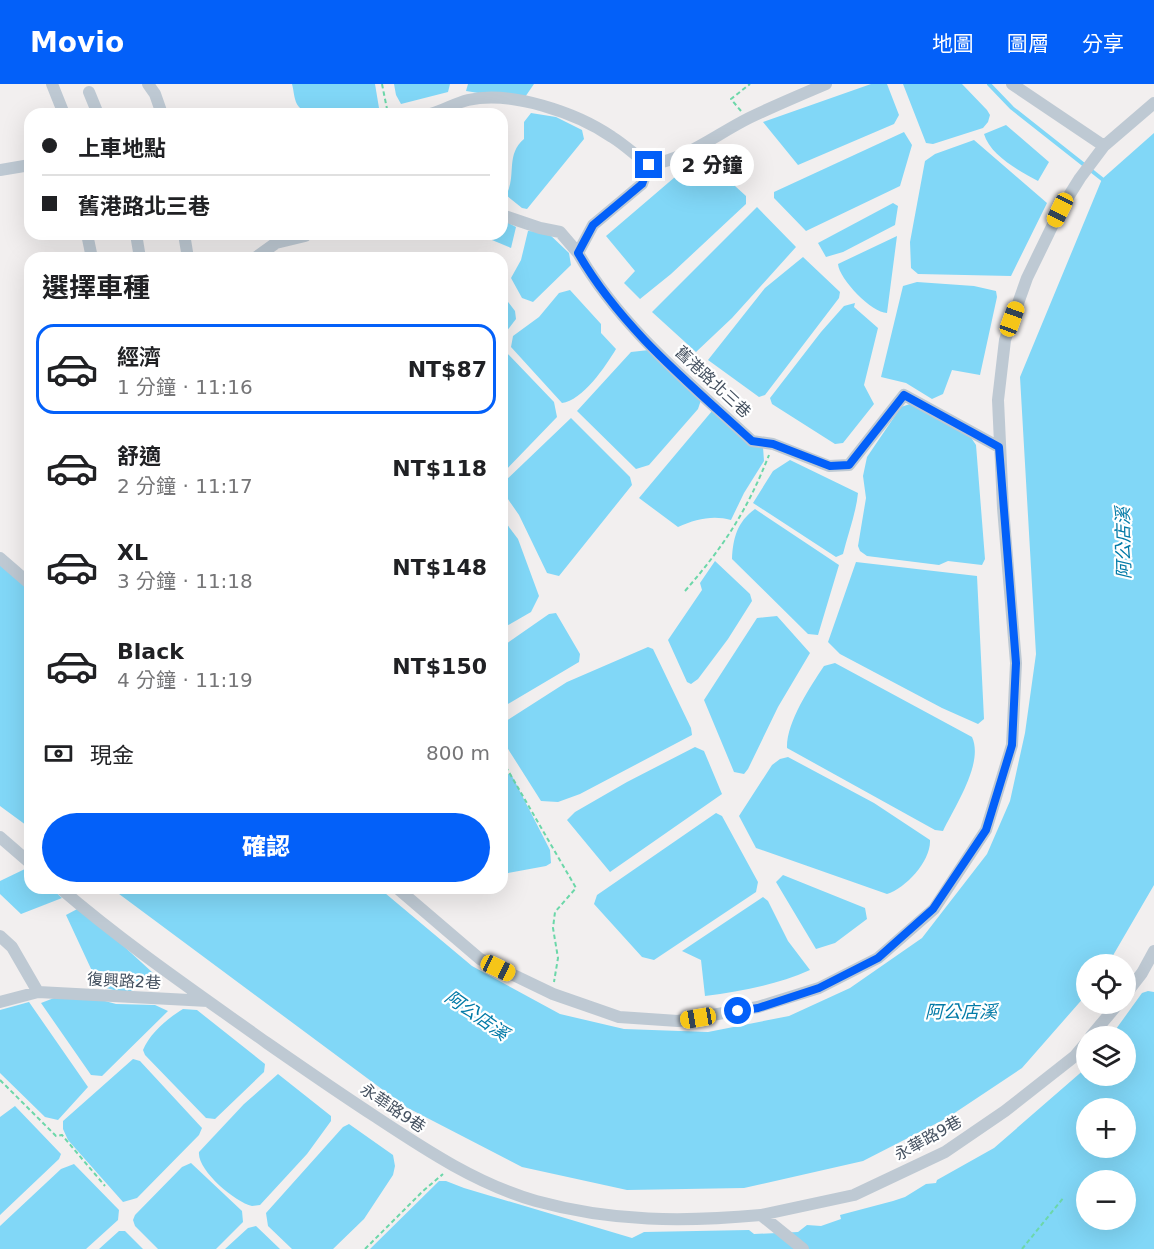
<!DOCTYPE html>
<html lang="zh-TW">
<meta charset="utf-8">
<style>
body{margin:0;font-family:"DejaVu Sans","Noto Sans TC",sans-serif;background:#f2f2f2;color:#202124;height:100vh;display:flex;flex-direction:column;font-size:22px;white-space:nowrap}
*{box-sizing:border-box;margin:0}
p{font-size:20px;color:#757577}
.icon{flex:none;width:33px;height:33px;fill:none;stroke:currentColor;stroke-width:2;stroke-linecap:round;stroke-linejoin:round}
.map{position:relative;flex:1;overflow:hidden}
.details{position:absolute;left:24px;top:168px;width:484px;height:642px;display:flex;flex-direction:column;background:#fff;border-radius:18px;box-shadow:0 6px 24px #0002}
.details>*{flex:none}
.top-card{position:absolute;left:24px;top:24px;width:484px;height:132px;border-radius:18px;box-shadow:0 6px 24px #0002;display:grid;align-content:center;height:132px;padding:0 18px;background:#fff}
.buttons{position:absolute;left:1076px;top:870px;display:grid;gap:12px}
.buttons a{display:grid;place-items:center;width:60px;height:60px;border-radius:50%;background:#fff;box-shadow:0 6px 24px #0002;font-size:30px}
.end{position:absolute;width:27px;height:27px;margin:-14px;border:8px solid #0360f9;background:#fff;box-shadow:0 0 0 3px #fff}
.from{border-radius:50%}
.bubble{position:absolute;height:42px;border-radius:21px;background:#fff;box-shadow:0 6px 24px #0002;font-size:20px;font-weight:800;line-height:42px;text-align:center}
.car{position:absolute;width:18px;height:36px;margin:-18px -9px;border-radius:8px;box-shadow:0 0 4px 2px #0007;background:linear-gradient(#f5c518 24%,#345 0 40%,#f5c518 0 76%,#345 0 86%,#f5c518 0)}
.top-card b{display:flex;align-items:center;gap:21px;height:57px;font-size:22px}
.top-card b+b{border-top:2px solid #e0e0e0}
.top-card i{width:15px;height:15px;background:#202124}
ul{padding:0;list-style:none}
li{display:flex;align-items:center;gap:18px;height:90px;margin:0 12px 9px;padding:0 6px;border:3px solid transparent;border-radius:18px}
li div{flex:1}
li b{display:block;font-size:22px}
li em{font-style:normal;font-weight:800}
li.on{border-color:#0360f9}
li>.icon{width:54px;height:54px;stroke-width:1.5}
h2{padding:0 18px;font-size:27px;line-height:72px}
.pay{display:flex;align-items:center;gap:15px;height:66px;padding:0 18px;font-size:22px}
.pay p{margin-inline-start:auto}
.action{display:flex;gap:12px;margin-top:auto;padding:12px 18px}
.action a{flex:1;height:69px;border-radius:36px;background:#0360f9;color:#fff;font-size:24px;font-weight:800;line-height:69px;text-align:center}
header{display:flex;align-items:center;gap:36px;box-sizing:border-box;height:84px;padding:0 30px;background:#0360f9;color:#fff}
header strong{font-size:28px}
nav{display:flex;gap:33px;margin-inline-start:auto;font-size:21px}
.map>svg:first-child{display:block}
.water{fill:#81d7f7;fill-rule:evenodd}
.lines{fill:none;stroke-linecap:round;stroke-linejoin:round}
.stream{stroke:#81d7f7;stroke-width:4}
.path{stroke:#6cd7a9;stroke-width:2;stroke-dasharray:4.5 3;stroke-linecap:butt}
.minor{stroke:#bec9d3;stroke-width:12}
.route{stroke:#0360f9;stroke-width:8}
.labels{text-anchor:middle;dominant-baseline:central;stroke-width:4.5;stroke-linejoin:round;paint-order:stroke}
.street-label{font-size:16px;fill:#455160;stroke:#fff}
.water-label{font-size:18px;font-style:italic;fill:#027aa7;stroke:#fff}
</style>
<header>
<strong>Movio</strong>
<nav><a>地圖</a><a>圖層</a><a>分享</a></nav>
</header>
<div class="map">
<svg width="1154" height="1165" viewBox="0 0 1154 1165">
<rect width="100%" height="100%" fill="#f2efef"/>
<path class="water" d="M292 0H375L379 24C364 29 309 35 299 23 294 18 294 7 292 0Z
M394 0H450L448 8 401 20 396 11Z
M468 0H534L523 16 466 7Z
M871 0H887L899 31 894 40 798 81 763 38Z
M903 0H962L987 26 990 31 988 38 983 44 933 60 926 59Z
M531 29 556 33 582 46 584 55 527 125 522 124 506 111C517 92 505 71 524 55V38Z
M1006 41 1049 78 1038 97C1019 87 990 71 984 50Z
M904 48 912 61 900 102 806 147 774 114V108Z
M1154 49V801L1108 880H1086V911L1022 984 947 1034 863 1077 744 1104 627 1106 522 1083 406 1023 111 804H379L472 882 560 930 624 945 708 948 789 932 850 904 922 854 987 770 1010 717 1025 649 1036 570 1020 293 1102 95Z
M974 56 1047 119 1011 192 918 190 911 184 910 158 925 77 935 70Z
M689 81H712L746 112V120L671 190 640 215 624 199 635 187 606 152Z
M893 119 898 122 895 141 843 168 826 173 818 159Z
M757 123 796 163 732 234 696 268 652 228Z
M503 136 516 143 511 164 492 156 495 150H502Z
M528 147 547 148 569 169 571 181 533 218 522 214 511 194 521 176Z
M897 152 887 229C872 229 839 195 838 180Z
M803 173 840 208 839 214 765 311 759 313 708 276 765 204Z
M917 198 974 202 996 207 997 213 980 291 952 286 943 310 932 315 906 299 881 293 903 202Z
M570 206 601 240V249L616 265C606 282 582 317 562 319L511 263 513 252 539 233 559 209Z
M502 210 515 227 516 235 503 252Z
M855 219 854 223 878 244 864 301 874 320 843 359 835 360 772 320 770 314 821 248 844 222Z
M649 266 701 316 698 325 649 381 636 385 577 327 631 268Z
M503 268H506L554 318 557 333 503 389Z
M910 320 970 352 976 361 985 475 982 481 948 477 939 481 867 472 860 467 858 462 866 414 863 392 867 373 901 323Z
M712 327 763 363 764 377 744 409 731 436C713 431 696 435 678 443L639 414Z
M571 334 630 393 632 401 559 492 547 489 519 431 503 408V399Z
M790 376 858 409C856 429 848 450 843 470L836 473 753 419 773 387Z
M755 425 839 481 818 551 808 550 732 475C733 454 737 438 755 425Z
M503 435 518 455 539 512 531 528 503 544Z
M715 477 750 510 752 517 728 555 698 595 691 600 687 598 668 556 702 506 700 499Z
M856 478 977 492 984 635 978 640 942 624 840 570 828 558Z
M0 480 30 506V744L0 722Z
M556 529 580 570 579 578 503 623V562L549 530Z
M777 532 810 569 778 623 748 685 744 690 734 688 704 616 757 534Z
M648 563 653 565 691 644 692 651 580 710 558 718 541 717 503 657V639L567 598Z
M835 579 972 653C984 679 955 722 943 747L935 746 787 664C786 639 810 603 824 582Z
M695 663 704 667 722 710 610 788 567 736 575 728 627 698Z
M788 673 874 719 930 756C931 777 906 804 887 810L756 764 739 732 772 681 780 675Z
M503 690H511L550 766 551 779 546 782 503 790Z
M716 729 722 732 758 798 756 808 654 876 642 873 594 820 597 811Z
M27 784 30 787V804H51L62 814 21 830 0 810V797Z
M783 791 865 824 867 835 835 859 816 865 776 798Z
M763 813 768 817 788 857 810 886C776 901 742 907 705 912L701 876 682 867Z
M81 823 153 889 128 910 99 902 66 831Z
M1148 907 1154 908V1165H370L439 1097H446L464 1104 632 1154 644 1148 749 1146 754 1150 798 1148 807 1141 821 1142 841 1135 840 1131 893 1117 905 1113 926 1100 936 1099 937 1096 994 1064 1086 984V992H1125V952H1111L1142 909ZM1086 1024H1125V1064H1086ZM1086 1096H1125V1136H1086Z
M54 914H94L116 920 155 921 168 927 102 992 91 991 41 919Z
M29 918 88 1003 58 1036 45 1033 0 989V926Z
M183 925 197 926 265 980 264 988 215 1035 206 1034 145 971 143 966C150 949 168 934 183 925Z
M133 975 140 977 202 1044 199 1051 137 1114 123 1118 68 1056 63 1045V1037Z
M278 990 331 1032V1037L307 1070 260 1121 252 1122C235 1118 197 1086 199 1068L244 1020Z
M15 1022 61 1070 59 1075 0 1131V1033Z
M349 1040 393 1071 395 1082 393 1091 364 1135 333 1165H292L268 1142 266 1129 343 1043Z
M191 1079 242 1127 243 1138 216 1165H158L135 1142 133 1136 135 1131 182 1083Z
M74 1080 119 1126 118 1136 86 1165H0V1142L61 1085Z
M256 1142 280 1165H225L248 1144Z
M119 1147H125L143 1165H99Z"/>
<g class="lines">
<path class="stream" d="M989 0 1012 24 1102 95"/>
<path class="path" d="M382 0 388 30
M741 27 731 15 750 0
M685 507C724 462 747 427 769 371
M502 676 576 804 555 828 553 844 558 874 554 898
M0 996 56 1052 62 1051 105 1102
M365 1165 423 1107 443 1090
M1022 1165 1064 1113"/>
<path class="minor" d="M52 0 64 30
M148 0 155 10 162 30
M1012 0 1104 62
M89 8 98 30
M430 30C443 27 455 19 468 16 511 6 577 29 612 53 625 61 636 72 649 81 687 75 715 51 749 34 774 22 800 11 826 0
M649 81 642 100 593 141 578 169C621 244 690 299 752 357L773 360 829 382 849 381 904 311 999 363
M0 86 30 81
M502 131 540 144 560 148 578 169
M87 150 92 174
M136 150 140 174
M184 150 188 174
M255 174 276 159 305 152
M0 474 30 500
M0 753 30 779
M60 804C125 860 197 909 267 959 303 984 339 1009 376 1033 426 1066 477 1100 536 1117 612 1138 684 1138 761 1131L803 1165
M397 804 480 875 553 910 619 933 678 937 758 923 819 904 878 874 934 825 986 746 1012 661 1016 579 1003 424 998 316 1005 256 1027 194 1060 126 1080 94 1104 62 1154 19
M0 852 12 863 38 908
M1125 911 1142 889 1154 867
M0 918 38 908 208 917
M1091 952 1118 920
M761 1131 854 1111 945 1068 1005 1027 1075 972 1086 959"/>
</g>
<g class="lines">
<path class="route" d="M649 81 642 100 593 141 578 169C621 244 690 300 752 357L773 360 830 382 849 381 904 311 999 363 1016 579 1012 661 986 746 933 825 878 874 819 904 758 924 738 927"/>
</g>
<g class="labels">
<g class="street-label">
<text transform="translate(713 298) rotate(43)">舊港路北三巷</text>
<text transform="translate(124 897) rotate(3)">復興路2巷</text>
<text transform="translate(393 1024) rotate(34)">永華路9巷</text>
<text transform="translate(928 1054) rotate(-29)">永華路9巷</text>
</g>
<g class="water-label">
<text transform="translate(1123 459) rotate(-91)">阿公店溪</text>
<text x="961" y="927">阿公店溪</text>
<text transform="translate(477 931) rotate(35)">阿公店溪</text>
</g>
</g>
</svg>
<div class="buttons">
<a><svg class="icon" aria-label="locate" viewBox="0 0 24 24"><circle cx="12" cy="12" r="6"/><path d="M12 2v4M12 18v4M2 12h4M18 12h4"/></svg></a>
<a><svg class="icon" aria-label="layers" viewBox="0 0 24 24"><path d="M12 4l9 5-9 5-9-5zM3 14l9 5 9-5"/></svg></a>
<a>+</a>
<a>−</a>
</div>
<i class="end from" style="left:738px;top:927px"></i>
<i class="end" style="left:649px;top:81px"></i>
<div class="bubble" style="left:670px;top:60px;width:84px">2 分鐘</div>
<i class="car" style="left:1060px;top:126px;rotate:206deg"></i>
<i class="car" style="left:1012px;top:235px;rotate:20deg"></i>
<i class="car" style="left:498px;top:884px;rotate:115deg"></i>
<i class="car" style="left:698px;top:934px;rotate:260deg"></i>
<div class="top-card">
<b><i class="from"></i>上車地點</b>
<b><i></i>舊港路北三巷</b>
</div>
<section class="details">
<h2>選擇車種</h2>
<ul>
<li class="on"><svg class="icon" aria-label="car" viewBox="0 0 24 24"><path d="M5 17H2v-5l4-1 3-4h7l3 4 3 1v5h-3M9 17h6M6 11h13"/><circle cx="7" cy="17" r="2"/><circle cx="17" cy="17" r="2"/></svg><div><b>經濟</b><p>1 分鐘 · 11:16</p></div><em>NT$87</em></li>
<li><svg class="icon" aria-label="car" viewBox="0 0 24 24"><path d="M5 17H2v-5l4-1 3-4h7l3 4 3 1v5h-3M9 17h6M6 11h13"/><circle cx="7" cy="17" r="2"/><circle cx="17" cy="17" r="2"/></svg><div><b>舒適</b><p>2 分鐘 · 11:17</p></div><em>NT$118</em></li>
<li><svg class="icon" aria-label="car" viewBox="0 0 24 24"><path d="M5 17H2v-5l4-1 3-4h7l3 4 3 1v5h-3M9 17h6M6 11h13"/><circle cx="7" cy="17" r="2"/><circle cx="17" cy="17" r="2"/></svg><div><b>XL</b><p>3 分鐘 · 11:18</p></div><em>NT$148</em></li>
<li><svg class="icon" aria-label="car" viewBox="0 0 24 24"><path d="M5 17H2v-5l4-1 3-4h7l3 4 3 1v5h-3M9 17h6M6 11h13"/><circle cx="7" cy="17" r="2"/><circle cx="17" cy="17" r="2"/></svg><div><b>Black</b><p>4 分鐘 · 11:19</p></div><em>NT$150</em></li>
</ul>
<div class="pay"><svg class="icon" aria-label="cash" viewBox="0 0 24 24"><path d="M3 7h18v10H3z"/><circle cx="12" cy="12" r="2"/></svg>現金<p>800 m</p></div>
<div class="action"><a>確認</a></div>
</section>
</div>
